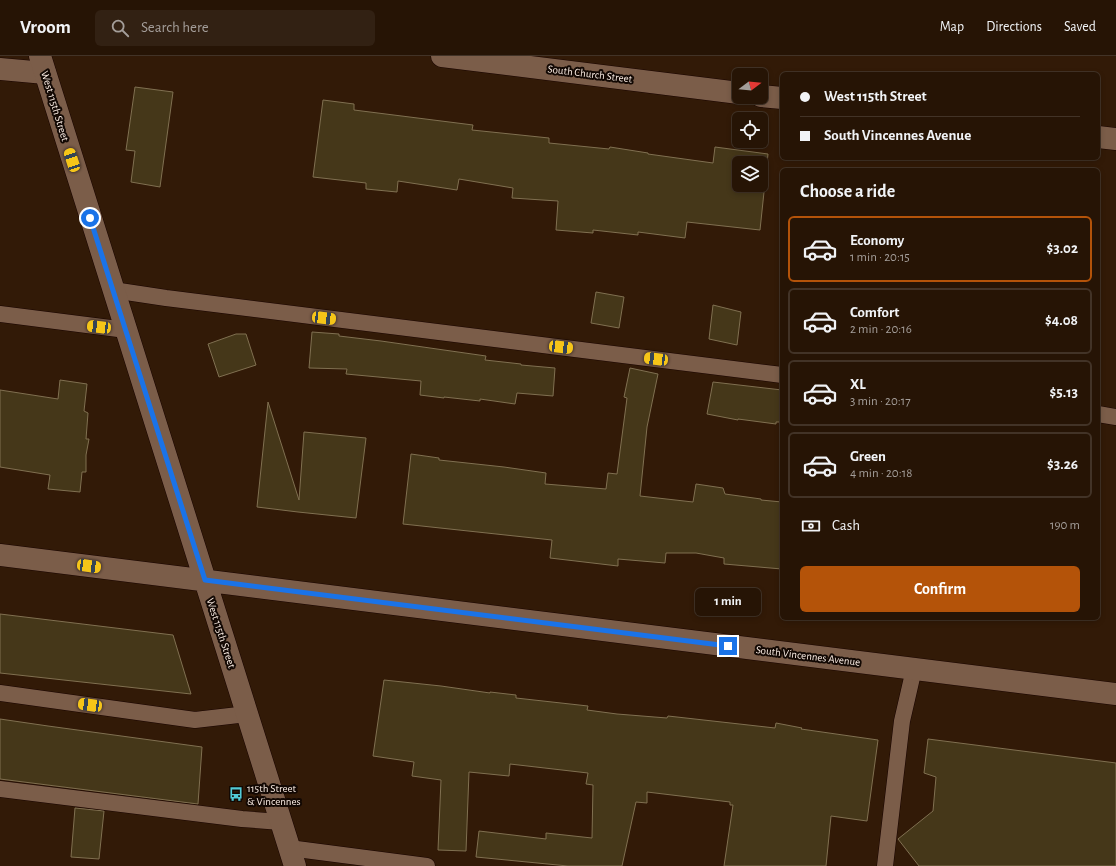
<!DOCTYPE html>
<meta charset="utf-8">
<style>
body{margin:0;font-family:"Alegreya Sans",sans-serif;background:#322113;color:#f1f3f6;height:100vh;display:flex;flex-direction:column;font-size:15px;white-space:nowrap}
*{box-sizing:border-box;margin:0}
p{font-size:13px;color:#a49e9a}
.icon{flex:none;width:22px;height:22px;fill:none;stroke:currentColor;stroke-width:2;stroke-linecap:round;stroke-linejoin:round}
.map{position:relative;flex:1;overflow:hidden}
.drawer{position:absolute;left:780px;top:112px;width:320px;height:452px;display:flex;flex-direction:column;background:#261405;border-radius:6px;box-shadow:0 2px 6px #0003,0 0 0 1px #423327}
.drawer>*{flex:none}
.banner{position:absolute;left:780px;top:16px;width:320px;height:88px;border-radius:6px;box-shadow:0 2px 6px #0003,0 0 0 1px #423327;display:grid;align-content:center;height:88px;padding:0 20px;background:#261405}
.needle{width:26px;rotate:74deg}
.fabs{position:absolute;left:732px;top:12px;display:grid;gap:8px}
.fabs a{display:grid;place-items:center;width:36px;height:36px;border-radius:6px;background:#261405;box-shadow:0 2px 6px #0003,0 0 0 1px #423327;font-size:20px}
.end{position:absolute;width:18px;height:18px;margin:-9px;border:5px solid #1a73e8;background:#fff;box-shadow:0 0 0 2px #fff}
.from{border-radius:50%}
.bubble{position:absolute;height:28px;border-radius:6px;background:#261405;box-shadow:0 2px 6px #0003,0 0 0 1px #423327;font-size:13px;font-weight:600;line-height:28px;text-align:center}
.car{position:absolute;width:12px;height:24px;margin:-12px -6px;border-radius:5px;box-shadow:0 0 3px 1px #0007;background:linear-gradient(#f5c518 24%,#345 0 40%,#f5c518 0 76%,#345 0 86%,#f5c518 0)}
.banner b{display:flex;align-items:center;gap:14px;height:38px;font-size:15px}
.banner b+b{border-top:1px solid #423327}
.banner i{width:10px;height:10px;background:#f1f3f6}
ul{padding:0;list-style:none}
li{display:flex;align-items:center;gap:12px;height:66px;margin:0 8px 6px;padding:0 12px;border:2px solid #423327;border-radius:6px}
li div{flex:1}
li b{display:block;font-size:15px}
li em{font-style:normal;font-weight:600}
li.active{border-color:#b45309}
li>.icon{width:36px;height:36px;stroke-width:1.5}
h2{padding:0 20px;font-size:18px;line-height:48px}
.pay{display:flex;align-items:center;gap:10px;height:44px;padding:0 20px;font-size:15px}
.pay p{margin-inline-start:auto}
.button{display:flex;gap:8px;margin-top:auto;padding:8px 20px}
.button a{flex:1;height:46px;border-radius:6px;background:#b45309;color:#fff;font-size:16px;font-weight:600;line-height:46px;text-align:center}
header{display:flex;align-items:center;gap:24px;box-sizing:border-box;height:56px;padding:0 20px;background:#261405;border-bottom:1px solid #423327}
header strong{font-size:19px}
nav{display:flex;gap:22px;margin-inline-start:auto;font-size:14px}
.search{width:280px;height:36px;background:#322113;display:flex;align-items:center;gap:10px;box-sizing:border-box;padding:0 14px;border-radius:6px;color:#a49e9a;font-size:15px}
.map>svg:first-child{display:block}
.building{fill:#453719;stroke:#807051;fill-rule:evenodd}
.lines{fill:none;stroke-linecap:round;stroke-linejoin:round}
.lane-casing{stroke:#190400;stroke-width:17}
.street-casing{stroke:#190400;stroke-width:23}
.secondary-casing{stroke:#190400;stroke-width:23}
.lane{stroke:#7b5d49;stroke-width:16}
.street{stroke:#7b5d49;stroke-width:22}
.secondary{stroke:#7b5d49;stroke-width:22}
.route{stroke:#1a73e8;stroke-width:5}
.labels{text-anchor:middle;dominant-baseline:central;stroke-width:4;stroke-linejoin:round;paint-order:stroke}
.street-label{font-size:11px;fill:#fceee5;stroke:#120803}
.poi-label{font-size:11px;fill:#fceee5;stroke:#120803;text-anchor:start}
</style>
<header>
<strong>Vroom</strong>
<div class="search"><svg class="icon" aria-label="search" viewBox="0 0 24 24"><circle cx="10" cy="10" r="6"/><path d="M15 15l6 6"/></svg>Search here</div>
<nav><a>Map</a><a>Directions</a><a>Saved</a></nav>
</header>
<div class="map">
<svg width="1116" height="810" viewBox="0 0 1116 810">
<rect width="100%" height="100%" fill="#321a07"/>
<path class="building" d="M135 31 173 36 160 131 131 126 135 95 126 94Z
M323 44 354 48V54L473 69 472 74 549 82V87L609 93 610 91 648 97V98L713 107 715 91 768 98 760 174 687 166 685 182 638 176V179L593 174V177L556 174 558 145 512 142 513 132 459 123 457 134 398 125 397 136 366 133V127L313 121ZM739 107H761V129H739Z
M596 236 624 241 619 272 591 267Z
M713 249 741 256 737 289 709 283Z
M312 276 339 278V280L381 285 486 300 485 304 521 308V309L555 312 553 340 517 337 515 348 480 343V345L444 341V342L420 339 421 325 346 318 347 313 309 312Z
M236 278H246L256 309 219 321 208 288Z
M630 312 658 318 647 371 640 440 693 446 696 428 723 432 725 438 761 443V444L782 446V513L724 508V502L696 497H666L665 507 618 503V510L550 502 552 484 403 468 411 398 439 402V404L504 411 546 417 545 428 606 433 608 417 617 418 627 342 624 341Z
M60 324 87 328 84 355 88 357 86 383H89L86 399V416H82L80 436 48 433 50 419 0 411V334L58 343Z
M713 326 782 334V366H776V368L738 363V364L707 358Z
M268 346 299 444 304 376 366 382 356 462 298 456 257 451Z
M0 558 173 579 191 638 0 617Z
M384 624 441 630 490 637V636L516 639V642L588 650 587 654 617 658 667 662 668 660 775 672 776 667 802 672 801 673 878 684 867 765 831 760 826 810H724L733 749H730V746L647 736V747L636 746 622 810H568L476 801 479 775 546 783V777L592 782 593 729 586 728 588 717 510 708 509 720 469 716 466 795 438 794 441 724 412 720 414 706 373 700Z
M0 663 48 670 202 691 198 748 0 723Z
M928 683 1116 707V810H919L898 783 933 755 936 721 924 717Z
M75 752 104 755 99 803 71 801Z"/>
<g class="lines">
<defs>
<path id="lane" d="M113 234 166 242 782 319
M0 258 126 274
M1098 358 1116 361
M0 637 195 664 247 658
M0 733 242 763 281 766
M289 792 427 810
M885 810 902 665 914 613"/>
<path id="street" d="M442 0 739 37
M0 13 45 17
M761 40 782 42
M1098 81 1116 83"/>
<path id="secondary" d="M40 0 295 810
M0 499 1116 638"/>
</defs>
<use href="#lane" class="lane-casing"/>
<use href="#street" class="street-casing"/>
<use href="#secondary" class="secondary-casing"/>
<use href="#lane" class="lane"/>
<use href="#street" class="street"/>
<use href="#secondary" class="secondary"/>
</g>
<g class="lines">
<path class="route" d="M90 162 205 524 728 590"/>
</g>
<defs>
<symbol id="bus-bare" viewBox="-9 -9 18 18"><path d="M-5-6H5V4H4V6H2V4H-2V6H-4V4H-5ZM-3.5-4V0h7V-4ZM-3.5 1.2v1.5H-2V1.2ZM2 1.2v1.5H3.5V1.2Z" fill="#52cbd7" stroke="#120803" stroke-width="2.5" paint-order="stroke"/></symbol>
</defs>
<g fill-rule="evenodd">
<use href="#bus-bare" x="226" y="728" width="20" height="20"/>
</g>
<g class="labels">
<g class="street-label">
<text transform="translate(590 18) rotate(7)">South Church Street</text>
<text transform="translate(55 50) rotate(73)">West 115th Street</text>
<text transform="translate(221 577) rotate(72)">West 115th Street</text>
<text transform="translate(808 600) rotate(7)">South Vincennes Avenue</text>
</g>
<g class="poi-label">
<text x="247" y="732">115th Street<tspan x="247" dy="13">&amp; Vincennes</tspan></text>
</g>
</g>
</svg>
<div class="fabs">
<a><svg class="needle" viewBox="-14 -14 28 28"><path d="M0-13l5 13h-10z" fill="#e53935"/><path d="M0 13l5-13h-10z" fill="#a49e9a"/></svg></a>
<a><svg class="icon" aria-label="locate" viewBox="0 0 24 24"><circle cx="12" cy="12" r="6"/><path d="M12 2v4M12 18v4M2 12h4M18 12h4"/></svg></a>
<a><svg class="icon" aria-label="layers" viewBox="0 0 24 24"><path d="M12 4l9 5-9 5-9-5zM3 14l9 5 9-5"/></svg></a>
</div>
<i class="end from" style="left:90px;top:162px"></i>
<i class="end" style="left:728px;top:590px"></i>
<div class="bubble" style="left:695px;top:532px;width:66px">1 min</div>
<i class="car" style="left:72px;top:104px;rotate:342deg"></i>
<i class="car" style="left:324px;top:262px;rotate:97deg"></i>
<i class="car" style="left:99px;top:271px;rotate:277deg"></i>
<i class="car" style="left:561px;top:291px;rotate:97deg"></i>
<i class="car" style="left:656px;top:303px;rotate:277deg"></i>
<i class="car" style="left:89px;top:510px;rotate:98deg"></i>
<i class="car" style="left:90px;top:649px;rotate:278deg"></i>
<div class="banner">
<b><i class="from"></i>West 115th Street</b>
<b><i></i>South Vincennes Avenue</b>
</div>
<section class="drawer">
<h2>Choose a ride</h2>
<ul>
<li class="active"><svg class="icon" aria-label="car" viewBox="0 0 24 24"><path d="M5 17H2v-5l4-1 3-4h7l3 4 3 1v5h-3M9 17h6M6 11h13"/><circle cx="7" cy="17" r="2"/><circle cx="17" cy="17" r="2"/></svg><div><b>Economy</b><p>1 min · 20:15</p></div><em>$3.02</em></li>
<li><svg class="icon" aria-label="car" viewBox="0 0 24 24"><path d="M5 17H2v-5l4-1 3-4h7l3 4 3 1v5h-3M9 17h6M6 11h13"/><circle cx="7" cy="17" r="2"/><circle cx="17" cy="17" r="2"/></svg><div><b>Comfort</b><p>2 min · 20:16</p></div><em>$4.08</em></li>
<li><svg class="icon" aria-label="car" viewBox="0 0 24 24"><path d="M5 17H2v-5l4-1 3-4h7l3 4 3 1v5h-3M9 17h6M6 11h13"/><circle cx="7" cy="17" r="2"/><circle cx="17" cy="17" r="2"/></svg><div><b>XL</b><p>3 min · 20:17</p></div><em>$5.13</em></li>
<li><svg class="icon" aria-label="car" viewBox="0 0 24 24"><path d="M5 17H2v-5l4-1 3-4h7l3 4 3 1v5h-3M9 17h6M6 11h13"/><circle cx="7" cy="17" r="2"/><circle cx="17" cy="17" r="2"/></svg><div><b>Green</b><p>4 min · 20:18</p></div><em>$3.26</em></li>
</ul>
<div class="pay"><svg class="icon" aria-label="cash" viewBox="0 0 24 24"><path d="M3 7h18v10H3z"/><circle cx="12" cy="12" r="2"/></svg>Cash<p>190 m</p></div>
<div class="button"><a>Confirm</a></div>
</section>
</div>
